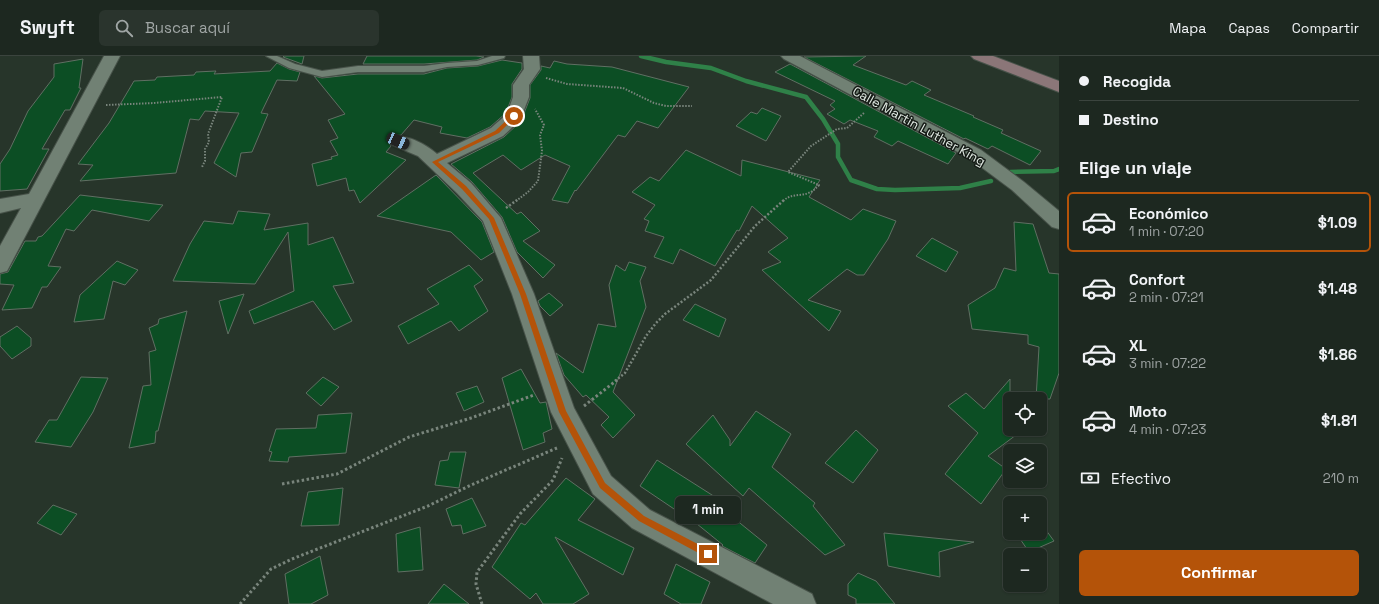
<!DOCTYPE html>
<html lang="es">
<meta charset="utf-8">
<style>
body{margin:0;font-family:"Space Grotesk",sans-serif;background:#2a342d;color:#f1f3f6;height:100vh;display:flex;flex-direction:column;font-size:15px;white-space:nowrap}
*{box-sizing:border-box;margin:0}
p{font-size:13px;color:#a0a6a5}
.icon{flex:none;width:22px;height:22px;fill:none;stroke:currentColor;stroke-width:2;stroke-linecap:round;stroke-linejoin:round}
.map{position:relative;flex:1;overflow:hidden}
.panel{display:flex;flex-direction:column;background:#1d2820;width:320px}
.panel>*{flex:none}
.banner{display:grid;align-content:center;height:88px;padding:0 20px;background:#1d2820}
.controls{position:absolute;left:1003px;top:336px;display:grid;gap:8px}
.controls a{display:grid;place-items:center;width:44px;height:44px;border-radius:6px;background:#1d2820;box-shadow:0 1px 3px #0004,0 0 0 1px #3b443e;font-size:20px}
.end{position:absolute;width:18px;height:18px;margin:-9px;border:5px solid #b45309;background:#fff;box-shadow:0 0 0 2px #fff}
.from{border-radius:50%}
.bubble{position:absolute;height:28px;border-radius:6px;background:#1d2820;box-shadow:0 1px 3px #0004,0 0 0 1px #3b443e;font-size:13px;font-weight:800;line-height:28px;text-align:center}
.car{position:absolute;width:12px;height:24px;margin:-12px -6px;border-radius:5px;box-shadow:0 0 3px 1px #0007;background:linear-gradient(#222 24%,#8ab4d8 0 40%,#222 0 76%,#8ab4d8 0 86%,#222 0)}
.banner b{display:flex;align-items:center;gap:14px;height:38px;font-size:15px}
.banner b+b{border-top:1px solid #3b443e}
.banner i{width:10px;height:10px;background:#f1f3f6}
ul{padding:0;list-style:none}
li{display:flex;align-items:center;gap:12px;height:60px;margin:0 8px 6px;padding:0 12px;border:2px solid transparent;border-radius:6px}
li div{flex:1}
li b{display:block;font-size:15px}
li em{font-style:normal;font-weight:800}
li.active{border-color:#b45309}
li>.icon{width:36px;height:36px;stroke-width:1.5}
h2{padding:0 20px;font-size:18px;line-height:48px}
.pay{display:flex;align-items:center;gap:10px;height:44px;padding:0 20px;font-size:15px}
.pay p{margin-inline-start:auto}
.primary-button{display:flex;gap:8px;margin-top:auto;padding:8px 20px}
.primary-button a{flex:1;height:46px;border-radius:6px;background:#b45309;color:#fff;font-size:16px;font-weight:800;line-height:46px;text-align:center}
header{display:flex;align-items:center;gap:24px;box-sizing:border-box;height:56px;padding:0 20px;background:#1d2820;border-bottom:1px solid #3b443e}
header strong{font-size:19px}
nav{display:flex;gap:22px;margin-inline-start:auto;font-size:14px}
.search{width:280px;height:36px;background:#2a342d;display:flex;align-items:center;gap:10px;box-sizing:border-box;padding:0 14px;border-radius:6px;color:#a0a6a5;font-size:15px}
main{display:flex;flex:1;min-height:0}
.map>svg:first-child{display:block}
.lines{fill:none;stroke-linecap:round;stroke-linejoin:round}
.stream{stroke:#2f8148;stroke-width:4.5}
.building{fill:#0c4e24;stroke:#606f63}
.service-casing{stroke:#475249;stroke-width:2}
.minor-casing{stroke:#475249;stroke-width:2}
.secondary-casing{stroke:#475249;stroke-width:2}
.path-far2{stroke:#79857c;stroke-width:2;stroke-dasharray:1.5 1.5;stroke-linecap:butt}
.path-far1{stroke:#79857c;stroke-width:2.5;stroke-dasharray:2 2;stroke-linecap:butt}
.path{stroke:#79857c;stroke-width:3;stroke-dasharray:2.5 2.5;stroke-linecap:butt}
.service{fill:#718174;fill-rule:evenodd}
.minor{fill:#718174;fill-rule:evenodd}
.secondary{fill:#8b7678;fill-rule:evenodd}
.route{fill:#b45309}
.labels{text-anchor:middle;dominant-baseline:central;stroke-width:3;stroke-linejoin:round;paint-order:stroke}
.far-street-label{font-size:13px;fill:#e2ebe4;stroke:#151b16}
</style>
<header>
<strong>Swyft</strong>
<div class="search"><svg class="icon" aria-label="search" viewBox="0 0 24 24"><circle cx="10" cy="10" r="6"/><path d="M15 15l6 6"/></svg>Buscar aquí</div>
<nav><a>Mapa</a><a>Capas</a><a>Compartir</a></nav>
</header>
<main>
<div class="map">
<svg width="1059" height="548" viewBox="0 0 1059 548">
<rect width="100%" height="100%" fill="#27352a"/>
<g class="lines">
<path class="stream" d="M641 0 666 6 711 12 746 25 806 41 823 63 838 88V101L851 124 877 133 895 134 960 132 991 125
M1010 116 1054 115 1059 113"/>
</g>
<path class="building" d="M284 0H304L302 8 283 1Z
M367 0H476L484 1 477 4 424 8H363Z
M866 0 853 9 906 29 912 25 931 34 924 39 974 60 973 61 1003 74 1001 77 1041 95 1030 109 992 90 988 93 965 82 964 83 804 1Z
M83 3 79 32H81L70 54H65L42 93H49L27 133 0 135V108L10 93 28 55 54 21V8Z
M502 4 522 7V13L512 28V41L506 57 490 71 467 82 440 77 442 71 414 64 401 79 392 80 388 85 391 90 386 96 406 104 360 147 354 134 349 135 346 122 317 130 312 108 332 103 331 101 338 99 330 85 338 82 328 64 345 58 314 20 322 22 358 18H424L447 12 478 10Z
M554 5 567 8 612 11 689 31 658 72 637 65 625 81 618 79 576 135 575 134 568 147 552 144 570 110 545 99 521 114 503 99 473 117 517 158 521 156 540 175 523 185 555 209 543 222 517 196 502 161 472 126 451 108 504 81 521 65 530 42V29L541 14V10L550 12Z
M277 7 289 13 300 16 297 25 277 24 261 57 268 58 252 96 241 97 236 121 214 107 239 57 205 55 199 64 190 63 176 117 80 125 93 109 78 108 109 67 134 25 155 24 157 21 194 19 196 16 216 15 214 18 270 15Z
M790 8 956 97 948 108 898 85 892 90 874 81 878 75 850 64 844 68 827 58 835 53 830 49 835 45 775 16Z
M762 52 781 60 766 85 736 70 751 56 757 58Z
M686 94 741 120 742 104 820 124 809 141 851 164 863 153 896 165 888 183 864 219H857L847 213 808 244 841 255 829 275 762 214 781 206 768 196 788 182 752 150 739 175 737 174 715 210 680 193 673 208 654 201 664 181 645 175 649 165 644 163 655 149 632 136 650 121 659 125Z
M436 119 482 166 494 196 481 204 451 176 377 160Z
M80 139 163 149 149 165 92 154 74 175 66 173 48 210 61 211 47 231H42L32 252 2 254 14 229 0 228V218L8 216 25 185H36L38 181 42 180Z
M238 155 270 158 264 174 308 167V189L333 181 354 227 333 230 352 265 334 274 313 245 254 268 249 255 294 235 288 176 255 228 173 225 190 188 204 165 233 168Z
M1014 166 1033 168 1049 217 1059 218V317L1050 343H1036L1039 291 1028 288V279L972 273 968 249 995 232 1004 212 1016 215Z
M932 182 958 196 946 216 916 200Z
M117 205 138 214 125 229 113 225 104 263 74 266 80 239Z
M629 206 646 211 640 225 646 251 613 336 635 359 613 382 601 369 609 361 586 339 583 341 564 319 556 297 583 317 598 268 616 271 609 229 616 209 625 215Z
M469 209 483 224 474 230 488 255 459 275 451 265 408 288 398 270 439 248 427 233Z
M549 237 563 249 550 260 540 250 538 245Z
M244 238 228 278 219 245Z
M695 248 726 263 719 281 683 264Z
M187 255 158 375H156L155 387 129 392 143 330 151 329 149 296 156 294 149 272 158 268 159 263Z
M17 270 31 282V290L12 303 0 290V281Z
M521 313 540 347 546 346 552 373 543 377 545 386 523 394 502 322Z
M81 321 108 322 93 356 71 391 35 386 49 364H57Z
M323 321 339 331 321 350 306 337Z
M1010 323V374L1016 379 988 400 1006 413 981 448 945 418 978 377 948 350 966 337 984 353Z
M477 330 484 346 464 355 456 337Z
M756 355 791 378 772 411 815 447 813 450 845 489 825 499 749 432 743 440 686 388 713 359 730 384V390Z
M352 357 346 397 289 401 288 406 269 405 272 396 269 395 276 373 316 372 318 359Z
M856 374 878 394 853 427 825 407Z
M450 396H466L459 432 435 429 440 405 448 404Z
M657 404 734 453 730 459 767 489 755 507 722 490 723 489 681 455 680 457 640 430Z
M566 422 595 443 578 464 634 492 623 519 555 481 589 538 573 548H543L536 537 530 543 492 511 521 467 525 469Z
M343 432 339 469 301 470 308 436Z
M472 442 486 470 463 478 461 469 452 470 446 453Z
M53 449 77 458 61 479 37 467Z
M1040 466 1054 485 1029 496 1016 477H1040Z
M420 471 423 514 398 516 396 478Z
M884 477 974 486 939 496 940 521 888 510Z
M320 500 328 539 311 548H289L285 518Z
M676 508 710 526 701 548H681L664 538Z
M858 517 876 525 895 548H856V543L848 539V528Z
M444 528 469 548H428Z"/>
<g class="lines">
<defs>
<path id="service" d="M266 0H277L295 8 322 15 358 10H424L447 7 477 5 492 0H505L504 2 478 9 447 11 424 16H358L322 21 289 12Z"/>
<path id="minor" d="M104 0H120L7 215 0 217V190L21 152 0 157V143L29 138Z
M523 0H539L540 13 529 29V41L520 64 503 80 447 107 471 127 501 162 534 238 574 352 611 420 650 454 812 538 816 548H773L632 472 593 438 551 356 512 238 483 165 457 137 418 100 392 89 389 85 392 81C406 77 427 89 437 98L491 72 507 58 513 41V29L524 13Z
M781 0H800L981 94 1024 126 1059 155V173L1052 171 1012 134 969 102 784 3Z"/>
<path id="secondary" d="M971 0H993L1059 25V36L974 3Z"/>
</defs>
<use href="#service" class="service-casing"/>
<use href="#minor" class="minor-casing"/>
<use href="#secondary" class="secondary-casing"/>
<path class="path-far2" d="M546 22 567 28 623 32 654 47 666 50H692
M106 49 154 47 222 41 208 78 209 86 205 93V105L202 111
M516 145 528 136 538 125 542 95 540 79 544 69 535 53
M783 145C795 134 805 145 819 129L788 116 811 90 837 73 847 72 864 57"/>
<path class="path-far1" d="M506 152 517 144
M615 325 625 317 646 280 656 267 665 258 711 224 755 170 784 144"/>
<path class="path" d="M584 350 617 324
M282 428 337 418 409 381 471 362 534 339
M240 548 271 513 292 503 428 450 471 429 557 392
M482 548 476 528 477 516 520 458 553 424 562 402"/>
<use href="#service" class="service"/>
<use href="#minor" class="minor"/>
<use href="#secondary" class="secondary"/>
</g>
<path class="route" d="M512 59 516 60 499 77 438 106 466 130 494 162 526 238 566 355 605 427 644 460 711 495V501H706L639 465 600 432 559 356 520 238 489 163 462 133 432 106 495 75Z"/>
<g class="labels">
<g class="far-street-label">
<text transform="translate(919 70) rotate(29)">Calle Martin Luther King</text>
</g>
</g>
</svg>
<div class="controls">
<a><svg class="icon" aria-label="locate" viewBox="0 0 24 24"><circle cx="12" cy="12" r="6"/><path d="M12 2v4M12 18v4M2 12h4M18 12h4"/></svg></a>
<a><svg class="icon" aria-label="layers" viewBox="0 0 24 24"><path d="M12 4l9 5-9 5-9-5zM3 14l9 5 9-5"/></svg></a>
<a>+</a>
<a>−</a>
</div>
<i class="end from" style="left:514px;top:60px"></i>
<i class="end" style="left:708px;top:498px"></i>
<div class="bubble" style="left:675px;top:440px;width:66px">1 min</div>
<i class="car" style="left:398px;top:85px;rotate:114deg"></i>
</div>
<section class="panel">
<div class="banner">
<b><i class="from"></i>Recogida</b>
<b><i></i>Destino</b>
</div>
<h2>Elige un viaje</h2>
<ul>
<li class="active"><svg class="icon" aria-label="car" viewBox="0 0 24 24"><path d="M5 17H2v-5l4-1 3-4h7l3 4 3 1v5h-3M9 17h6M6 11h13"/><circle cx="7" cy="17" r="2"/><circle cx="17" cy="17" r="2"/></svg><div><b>Económico</b><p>1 min · 07:20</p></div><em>$1.09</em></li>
<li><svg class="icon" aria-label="car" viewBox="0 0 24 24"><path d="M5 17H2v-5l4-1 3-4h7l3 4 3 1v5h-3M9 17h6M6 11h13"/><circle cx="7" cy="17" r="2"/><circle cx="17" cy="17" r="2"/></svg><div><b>Confort</b><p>2 min · 07:21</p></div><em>$1.48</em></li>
<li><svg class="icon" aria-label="car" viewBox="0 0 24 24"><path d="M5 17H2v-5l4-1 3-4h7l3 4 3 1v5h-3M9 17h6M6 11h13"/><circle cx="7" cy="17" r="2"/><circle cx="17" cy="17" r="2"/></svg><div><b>XL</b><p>3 min · 07:22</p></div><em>$1.86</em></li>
<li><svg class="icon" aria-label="car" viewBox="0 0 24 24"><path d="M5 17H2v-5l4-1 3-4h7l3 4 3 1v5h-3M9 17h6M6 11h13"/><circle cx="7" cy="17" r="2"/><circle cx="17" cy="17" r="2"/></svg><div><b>Moto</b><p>4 min · 07:23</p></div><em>$1.81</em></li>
</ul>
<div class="pay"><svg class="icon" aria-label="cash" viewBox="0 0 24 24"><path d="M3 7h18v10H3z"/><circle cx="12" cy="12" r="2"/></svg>Efectivo<p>210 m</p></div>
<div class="primary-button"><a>Confirmar</a></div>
</section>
</main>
